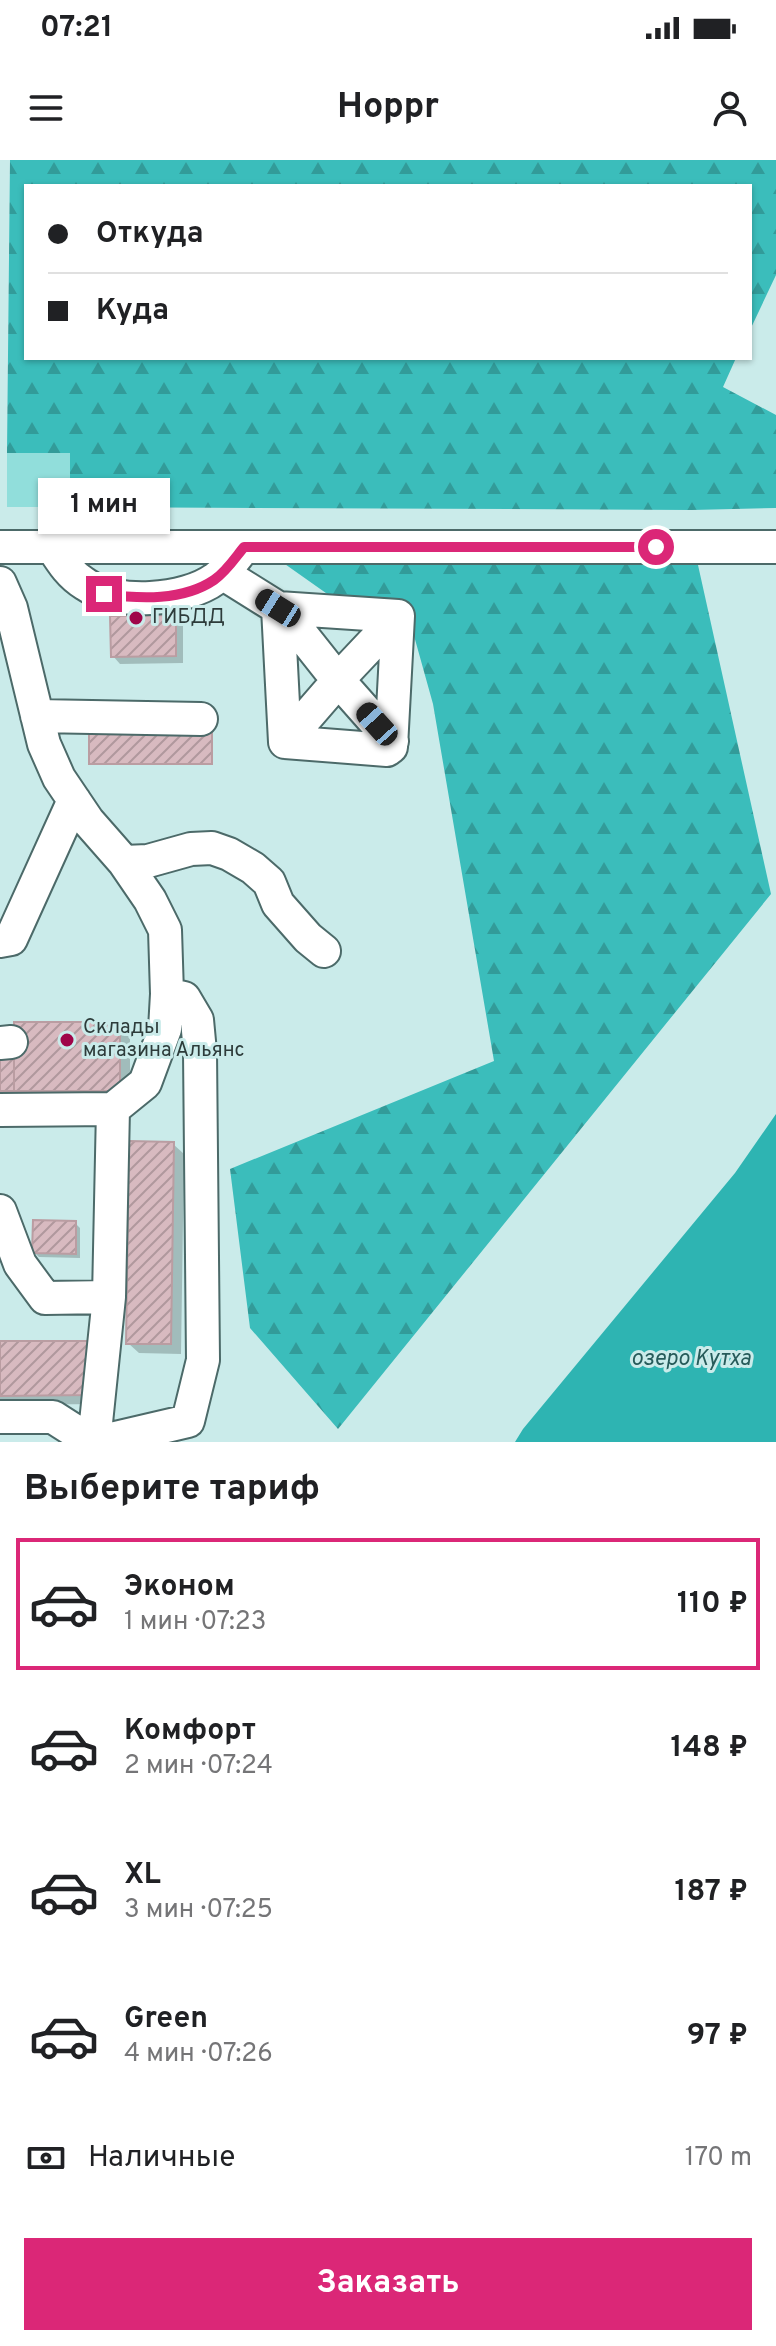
<!DOCTYPE html>
<html lang="ru">
<meta charset="utf-8">
<style>
body{margin:0;font-family:Overpass,sans-serif;background:#f6f6f6;color:#202124;height:100vh;display:flex;flex-direction:column;font-size:30px;white-space:nowrap}
*{box-sizing:border-box;margin:0}
p{font-size:26px;color:#757577}
.icon{flex:none;width:44px;height:44px;fill:none;stroke:currentColor;stroke-width:2;stroke-linecap:round;stroke-linejoin:round}
.map{position:relative;height:1282px;overflow:hidden}
.panel{display:flex;flex-direction:column;background:#fff;flex:1}
.panel>*{flex:none}
.guide{position:absolute;left:24px;top:24px;width:728px;height:176px;border-radius:0px;box-shadow:0 2px 6px #0004;display:grid;align-content:center;height:176px;padding:0 24px;background:#fff}
.end{position:absolute;width:36px;height:36px;margin:-18px;border:10px solid #db2777;background:#fff;box-shadow:0 0 0 4px #fff}
.from{border-radius:50%}
.bubble{position:absolute;height:56px;border-radius:0px;background:#fff;box-shadow:0 2px 6px #0004;font-size:26px;font-weight:700;line-height:56px;text-align:center}
.car{position:absolute;width:24px;height:48px;margin:-24px -12px;border-radius:10px;box-shadow:0 0 6px 2px #0007;background:linear-gradient(#222 24%,#8ab4d8 0 40%,#222 0 76%,#8ab4d8 0 86%,#222 0)}
.guide b{display:flex;align-items:center;gap:28px;height:76px;font-size:30px}
.guide b+b{border-top:2px solid #e0e0e0}
.guide i{width:20px;height:20px;background:#202124}
ul{padding:0;list-style:none}
li{display:flex;align-items:center;gap:24px;height:132px;margin:0 16px 12px;padding:0 8px;border:4px solid transparent;border-radius:0px}
li div{flex:1}
li b{display:block;font-size:30px}
li em{font-style:normal;font-weight:700}
li.active{border-color:#db2777}
li>.icon{width:72px;height:72px;stroke-width:1.5}
h2{padding:0 24px;font-size:36px;line-height:96px}
.pay{display:flex;align-items:center;gap:20px;height:88px;padding:0 24px;font-size:30px}
.pay p{margin-inline-start:auto}
.action{display:flex;gap:16px;margin-top:auto;padding:16px 24px}
.action a{flex:1;height:92px;border-radius:0px;background:#db2777;color:#fff;font-size:32px;font-weight:700;line-height:92px;text-align:center}
.status{display:flex;justify-content:space-between;align-items:center;height:56px;padding:0 40px;background:#fff;direction:ltr}
.status svg{height:22px;fill:currentColor}
header{display:flex;justify-content:space-between;align-items:center;height:104px;padding:0 24px;background:#fff;font-size:36px;font-weight:700}
.map>svg:first-child{display:block}
.forest{fill:url(#forest-firs)}
.garden{fill:#91dedb}
.water{fill:#2eb4b2}
.shadow{fill:#0003}
.building{fill:url(#building-hatch);stroke:#ba9da2;stroke-width:2}
.lines{fill:none;stroke-linecap:round;stroke-linejoin:round}
.minor-casing{stroke:#4c6a69;stroke-width:36}
.minor{stroke:#fff;stroke-width:32}
.route{stroke:#db2777;stroke-width:10}
.poi-dot{fill:#9f0549;stroke:#caebea;stroke-width:3}
.labels{text-anchor:middle;dominant-baseline:central;stroke-width:6;stroke-linejoin:round;paint-order:stroke}
.poi-label{font-size:20px;fill:#2d3b3a;stroke:#caebea;text-anchor:start}
.water-label{font-size:22px;font-style:italic;fill:#265b5a;stroke:#caebea}
</style>
<div class="status"><b>07:21</b><svg viewBox="0 0 49 12"><path d="M0 12V9h3v3zM5 12V6h3v6zM10 12V3h3v9zM15 12V0h3v12zM26 1h20v11H26zM47 4h2v5h-2z"/></svg></div>
<header><svg class="icon" aria-label="menu" viewBox="0 0 24 24"><path d="M4 6h16M4 12h16M4 18h16"/></svg>Hoppr<svg class="icon" aria-label="person" viewBox="0 0 24 24"><circle cx="12" cy="8" r="4"/><path d="M4 21q1-7 8-7t8 7"/></svg></header>
<div class="map">
<svg width="776" height="1282" viewBox="0 0 776 1282">
<defs>
<pattern id="forest-firs" width="22" height="20" patternUnits="userSpaceOnUse" patternTransform="scale(2)"><rect width="22" height="20" fill="#3bbdbb"/><path d="M5 1l3.5 6h-7zM16 11l3.5 6h-7z" fill="#329b99"/></pattern>
<pattern id="building-hatch" width="6" height="6" patternUnits="userSpaceOnUse" patternTransform="scale(2)"><rect width="6" height="6" fill="#d8bac0"/><path d="M-1 1l2-2M0 6l6-6M5 7l2-2" fill="none" stroke="#b0989d"/></pattern>
</defs>
<rect width="100%" height="100%" fill="#caebea"/>
<path class="forest" d="M10 0H776V115L750 170V26H26V198H736L723 227 776 255V348L692 350 70 347V293H7Z
M282 402 698 405 771 734 338 1269 250 1168 230 1009 494 901 433 544 406 447 333 438Z"/>
<path class="garden" d="M7 293H70V347H7Z"/>
<path class="water" d="M776 954V1282H515L523 1269 735 1013Z"/>
<path class="shadow" d="M175 457 183 465V503L120 504 113 496Z
M211 573 213 575V605H93L91 603Z
M119 864 130 875V941L0 935V899Z
M173 984 184 994 181 1194 139 1193 128 1183Z
M75 1063 80 1068V1098L39 1097 34 1092Z
M0 1183 98 1244 0 1245Z"/>
<path class="building" d="M176 455V496L111 497 110 456Z
M89 571H212V604H89Z
M14 862H120V931H14Z
M0 897H14V931H0Z
M129 981 174 982 171 1184H126Z
M33 1060 76 1061V1094L32 1093Z
M0 1181H90L89 1235 0 1236Z"/>
<g class="lines">
<defs>
<path id="minor" d="M0 387H776
M53 388C62 402 70 415 85 424 116 446 185 441 215 419 227 411 235 398 244 387
M222 413 283 451 329 509
M0 423 11 448 44 584 59 618 88 661 124 702 150 740 165 770 167 834 165 869 145 923 113 949 109 1137 45 1138 20 1104 0 1051
M347 510 398 456
M346 529 392 581
M37 556 201 559
M285 582 278 448 398 456 391 587 387 590 285 582 330 530
M124 702 148 701 191 689 212 688 229 694 253 708 269 722 278 744 308 778 324 791
M0 781 11 779 74 640
M0 883 11 882
M0 950 113 949
M0 1257H53L92 1282
M94 1282 109 1137
M98 1282 188 1261 203 1200 200 892 197 860 184 838 167 834"/>
</defs>
<use href="#minor" class="minor-casing"/>
<use href="#minor" class="minor"/>
</g>
<g class="lines">
<path class="route" d="M104 434C140 439 183 441 214 420 226 412 235 398 244 387H656"/>
</g>
<g class="poi-dot">
<circle cx="136" cy="458" r="8"/>
<circle cx="67" cy="880" r="8"/>
</g>
<g class="labels">
<g class="poi-label">
<text x="152" y="458">ГИБДД</text>
<text x="83" y="868">Склады<tspan x="83" dy="23">магазина Альянс</tspan></text>
</g>
<g class="water-label">
<text x="691" y="1199">озеро Кутха</text>
</g>
</g>
</svg>
<i class="end from" style="left:656px;top:387px"></i>
<i class="end" style="left:104px;top:434px"></i>
<div class="bubble" style="left:38px;top:318px;width:132px">1 мин</div>
<i class="car" style="left:278px;top:448px;rotate:302deg"></i>
<i class="car" style="left:377px;top:564px;rotate:318deg"></i>
<div class="guide">
<b><i class="from"></i>Откуда</b>
<b><i></i>Куда</b>
</div>
</div>
<section class="panel">
<h2>Выберите тариф</h2>
<ul>
<li class="active"><svg class="icon" aria-label="car" viewBox="0 0 24 24"><path d="M5 17H2v-5l4-1 3-4h7l3 4 3 1v5h-3M9 17h6M6 11h13"/><circle cx="7" cy="17" r="2"/><circle cx="17" cy="17" r="2"/></svg><div><b>Эконом</b><p>1 мин · 07:23</p></div><em>110 ₽</em></li>
<li><svg class="icon" aria-label="car" viewBox="0 0 24 24"><path d="M5 17H2v-5l4-1 3-4h7l3 4 3 1v5h-3M9 17h6M6 11h13"/><circle cx="7" cy="17" r="2"/><circle cx="17" cy="17" r="2"/></svg><div><b>Комфорт</b><p>2 мин · 07:24</p></div><em>148 ₽</em></li>
<li><svg class="icon" aria-label="car" viewBox="0 0 24 24"><path d="M5 17H2v-5l4-1 3-4h7l3 4 3 1v5h-3M9 17h6M6 11h13"/><circle cx="7" cy="17" r="2"/><circle cx="17" cy="17" r="2"/></svg><div><b>XL</b><p>3 мин · 07:25</p></div><em>187 ₽</em></li>
<li><svg class="icon" aria-label="car" viewBox="0 0 24 24"><path d="M5 17H2v-5l4-1 3-4h7l3 4 3 1v5h-3M9 17h6M6 11h13"/><circle cx="7" cy="17" r="2"/><circle cx="17" cy="17" r="2"/></svg><div><b>Green</b><p>4 мин · 07:26</p></div><em>97 ₽</em></li>
</ul>
<div class="pay"><svg class="icon" aria-label="cash" viewBox="0 0 24 24"><path d="M3 7h18v10H3z"/><circle cx="12" cy="12" r="2"/></svg>Наличные<p>170 m</p></div>
<div class="action"><a>Заказать</a></div>
</section>
